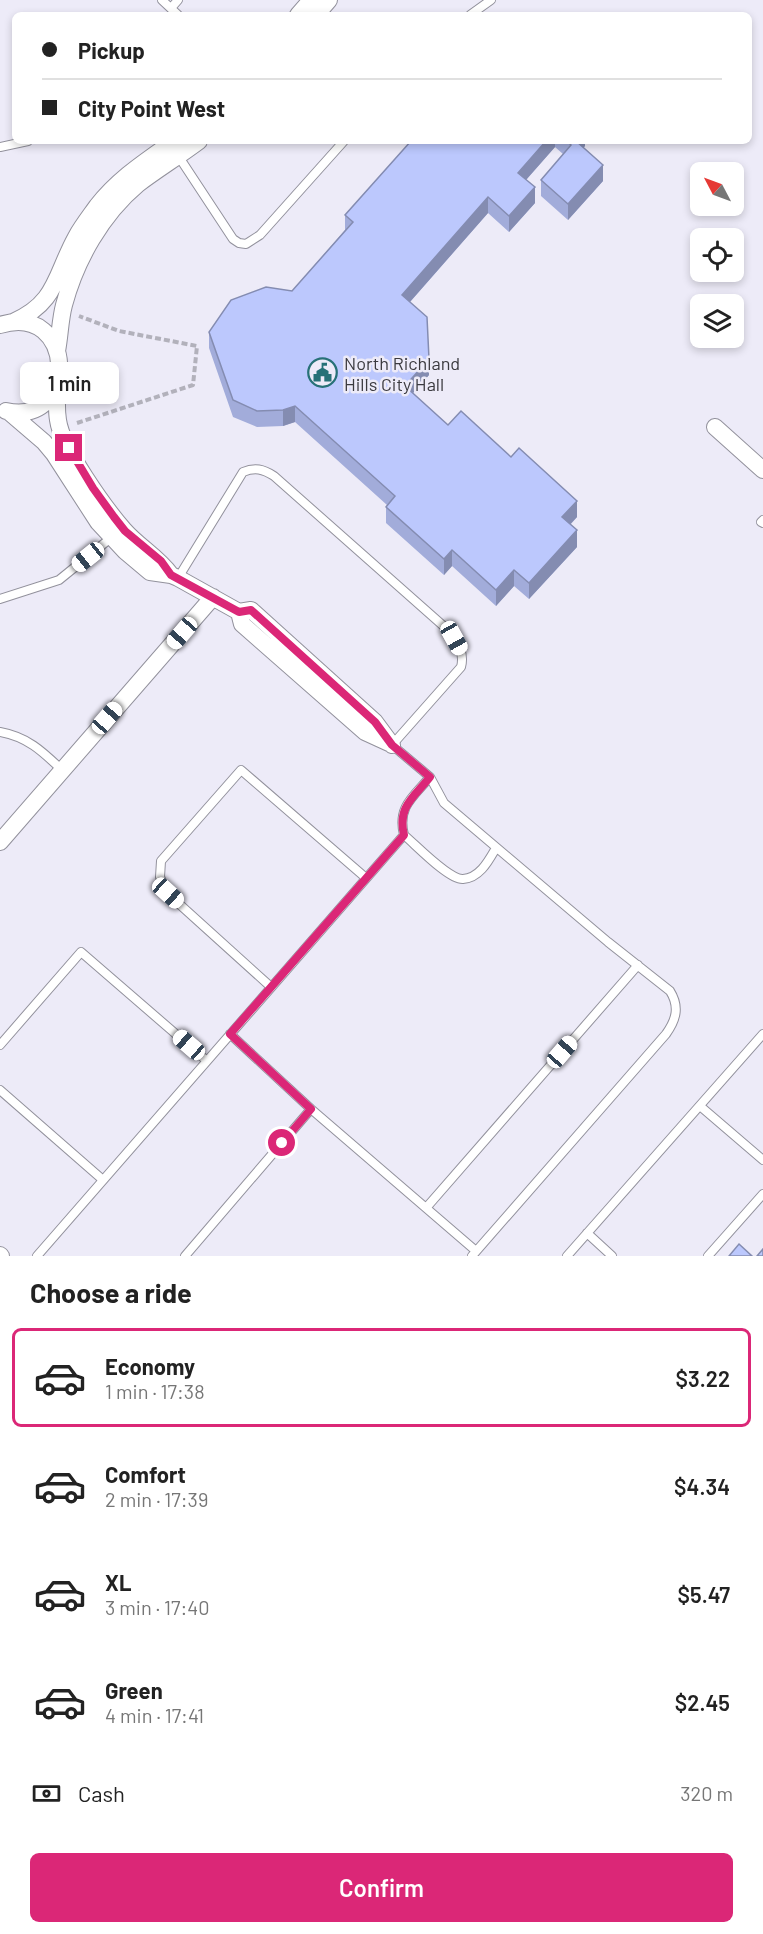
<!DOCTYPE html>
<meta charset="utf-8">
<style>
body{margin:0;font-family:Barlow,sans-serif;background:#f2f2f2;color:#222;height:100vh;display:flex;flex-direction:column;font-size:22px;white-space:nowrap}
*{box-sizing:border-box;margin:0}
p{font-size:20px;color:#767676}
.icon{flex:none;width:33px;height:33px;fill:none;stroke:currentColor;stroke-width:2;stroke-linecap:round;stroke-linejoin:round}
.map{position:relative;height:1256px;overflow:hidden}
.drawer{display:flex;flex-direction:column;background:#fff;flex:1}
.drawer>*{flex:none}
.banner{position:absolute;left:12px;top:12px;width:740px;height:132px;border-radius:9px;box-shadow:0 3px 9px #0003;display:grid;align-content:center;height:132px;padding:0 30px;background:#fff}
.needle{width:39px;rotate:311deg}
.controls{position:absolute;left:690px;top:162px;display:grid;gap:12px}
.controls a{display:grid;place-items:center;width:54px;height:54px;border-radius:9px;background:#fff;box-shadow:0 3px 9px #0003;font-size:30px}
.end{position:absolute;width:27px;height:27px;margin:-14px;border:8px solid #db2777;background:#fff;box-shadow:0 0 0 3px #fff}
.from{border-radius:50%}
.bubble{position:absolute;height:42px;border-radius:9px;background:#fff;box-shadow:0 3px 9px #0003;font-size:20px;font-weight:600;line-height:42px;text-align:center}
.car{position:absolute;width:18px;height:36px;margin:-18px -9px;border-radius:8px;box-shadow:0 0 4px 2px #0007;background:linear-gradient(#fff 24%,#345 0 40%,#fff 0 76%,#345 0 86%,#fff 0)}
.banner b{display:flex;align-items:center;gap:21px;height:57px;font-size:22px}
.banner b+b{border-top:2px solid #e0e0e0}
.banner i{width:15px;height:15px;background:#222}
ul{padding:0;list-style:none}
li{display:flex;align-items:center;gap:18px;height:99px;margin:0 12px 9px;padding:0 18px;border:3px solid transparent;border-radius:9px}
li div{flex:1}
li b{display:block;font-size:22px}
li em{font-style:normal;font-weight:600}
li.on{border-color:#db2777}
li>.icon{width:54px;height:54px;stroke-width:1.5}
h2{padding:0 30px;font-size:27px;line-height:72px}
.pay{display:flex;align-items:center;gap:15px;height:66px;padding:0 30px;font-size:22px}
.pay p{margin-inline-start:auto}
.cta{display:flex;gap:12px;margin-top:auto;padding:12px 30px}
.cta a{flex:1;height:69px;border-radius:9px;background:#db2777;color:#fff;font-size:24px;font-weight:600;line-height:69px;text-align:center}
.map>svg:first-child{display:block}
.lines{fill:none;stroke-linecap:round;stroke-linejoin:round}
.service-casing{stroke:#92919c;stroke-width:10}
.minor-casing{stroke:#92919c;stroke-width:18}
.path{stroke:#b2b1bb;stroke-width:4;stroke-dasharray:6 3;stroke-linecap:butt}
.service{stroke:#fff;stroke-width:8}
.minor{stroke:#fff;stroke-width:16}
.wall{fill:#a2acda}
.shaded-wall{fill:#848cb1}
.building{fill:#bcc8fd;stroke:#848cb1;stroke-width:1.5}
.route{stroke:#db2777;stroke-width:8}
.labels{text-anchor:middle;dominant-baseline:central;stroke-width:5;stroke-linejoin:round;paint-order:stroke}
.poi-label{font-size:18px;fill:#3b3a3f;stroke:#edebf8;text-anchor:start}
</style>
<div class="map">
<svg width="763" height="1256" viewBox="0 0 763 1256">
<rect width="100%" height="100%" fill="#edebf8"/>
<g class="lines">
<defs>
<path id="service" d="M162 0 178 15
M171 8 178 0
M470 15 491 0
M0 147 28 141
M177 154 233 239 239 243 246 244 260 235 344 141
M763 520 761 522 763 523
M178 578 243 472C255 467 263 469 274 476L448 630C457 642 465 652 461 667L392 745 430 777 444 803 608 942 670 991C680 1007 676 1020 666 1034L472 1256
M0 599 59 580 112 537
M0 732C28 737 43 752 62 770
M404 835C416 845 449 880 463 879 480 878 489 860 496 848
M271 987 167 893 160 877 161 861 241 770 366 878
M230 1034 311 1109 476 1251
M0 1045 81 952 207 1061
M0 1090 103 1180
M700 1106 763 1160
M426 1208 638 965
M587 1233 612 1256
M37 1256 404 835C397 807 413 797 430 777
M185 1256 311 1109
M567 1256 763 1034
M708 1256 763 1194"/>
<path id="minor" d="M298 15 311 0
M316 15 329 0
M13 322C57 303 55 275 76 237 82 226 90 216 97 206 119 178 146 161 174 141
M0 325C76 301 80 427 6 411
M57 351C60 336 60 320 64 305 76 260 102 214 138 184 158 169 179 156 199 141
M58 383C57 395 56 408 58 420 62 449 105 508 124 530 139 547 158 557 171 575
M9 412 44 442 54 454 98 522 125 551 150 572 171 575 178 578 239 612 251 610 375 722 392 745
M715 427 763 470
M239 612 242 624 365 732 389 743
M0 842 213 597
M0 1255 1 1256"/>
</defs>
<use href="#service" class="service-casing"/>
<use href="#minor" class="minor-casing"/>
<path class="path" d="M77 423 193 385 197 346 119 331 79 316"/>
<use href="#service" class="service"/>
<use href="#minor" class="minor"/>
</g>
<path class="wall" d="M411 141H585V146L583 148 603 181 568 220 541 196V180L563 154 555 147 526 180 535 203 509 232 488 213 410 302 429 375 413 393 448 425 577 517 570 525 577 547 529 599 514 586 496 606 452 566 444 575 386 523V507L387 505 295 422 283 426 257 427 233 417 209 348V332L292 291 345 230V215Z"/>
<path class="shaded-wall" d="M546 141H555V147L518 189V173Z
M575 141H585V146L575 157Z
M603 165V181L568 220V204Z
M535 187V203L509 232V216Z
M488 197V213L402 311V295Z
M429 359V375L405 402V386Z
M295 406V422L283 426V410Z
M577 501V517L562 533V517Z
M577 530V547L529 599V583Z
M452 550V566L444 575V559Z
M514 570V586L496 606V590Z"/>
<path class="building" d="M411 141H546L518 173 535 187 509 216 488 197 402 295 427 317 429 359 405 386 448 425 461 411 511 457 519 448 577 501 562 517 577 530 529 583 514 570 496 590 452 550 444 559 386 507 395 496 295 406 283 410 257 411 233 400 209 332 231 300 266 287 292 291 353 222 345 215Z
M567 141H576L603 165 568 204 541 180 571 145Z
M739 1244 752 1256H729Z
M763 1249V1256H757Z"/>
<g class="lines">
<path class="route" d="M69 448 93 488 114 517 125 531 161 561 171 575 239 612 251 610 375 722 392 745 430 777C414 797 397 807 404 835L230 1034 311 1109 282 1143"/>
</g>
<defs>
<symbol id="civic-ring" viewBox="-11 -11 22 22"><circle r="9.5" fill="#edebf8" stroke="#277177" stroke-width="1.5"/><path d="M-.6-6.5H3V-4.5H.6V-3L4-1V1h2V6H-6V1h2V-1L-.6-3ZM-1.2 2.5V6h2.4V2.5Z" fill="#277177"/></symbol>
</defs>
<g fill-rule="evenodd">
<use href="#civic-ring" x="306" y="356" width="33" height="33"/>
</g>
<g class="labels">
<g class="poi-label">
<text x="344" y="363">North Richland<tspan x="344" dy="21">Hills City Hall</tspan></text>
</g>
</g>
</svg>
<div class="controls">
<a><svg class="needle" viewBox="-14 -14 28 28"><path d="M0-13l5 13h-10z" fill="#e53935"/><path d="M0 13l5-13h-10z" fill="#767676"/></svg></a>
<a><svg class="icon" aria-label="locate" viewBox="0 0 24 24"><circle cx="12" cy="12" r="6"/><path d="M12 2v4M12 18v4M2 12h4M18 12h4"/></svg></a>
<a><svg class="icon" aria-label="layers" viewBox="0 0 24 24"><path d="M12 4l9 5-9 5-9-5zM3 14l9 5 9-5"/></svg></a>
</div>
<i class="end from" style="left:282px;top:1143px"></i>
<i class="end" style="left:69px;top:448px"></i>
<div class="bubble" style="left:20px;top:362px;width:99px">1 min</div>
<i class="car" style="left:88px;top:557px;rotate:231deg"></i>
<i class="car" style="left:182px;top:633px;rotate:221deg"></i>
<i class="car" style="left:454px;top:638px;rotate:151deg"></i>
<i class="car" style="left:107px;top:718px;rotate:41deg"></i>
<i class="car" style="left:168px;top:893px;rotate:132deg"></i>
<i class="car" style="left:189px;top:1045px;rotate:311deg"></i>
<i class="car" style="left:562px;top:1052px;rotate:41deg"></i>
<div class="banner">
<b><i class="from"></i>Pickup</b>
<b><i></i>City Point West</b>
</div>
</div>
<section class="drawer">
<h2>Choose a ride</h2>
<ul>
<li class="on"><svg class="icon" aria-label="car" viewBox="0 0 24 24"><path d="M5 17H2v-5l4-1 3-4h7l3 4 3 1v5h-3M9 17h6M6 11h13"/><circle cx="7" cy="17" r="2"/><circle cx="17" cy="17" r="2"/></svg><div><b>Economy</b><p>1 min · 17:38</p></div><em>$3.22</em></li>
<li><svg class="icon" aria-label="car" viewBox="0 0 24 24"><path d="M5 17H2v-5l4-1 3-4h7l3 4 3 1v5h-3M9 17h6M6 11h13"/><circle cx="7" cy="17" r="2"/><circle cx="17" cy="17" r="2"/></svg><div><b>Comfort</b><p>2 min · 17:39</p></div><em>$4.34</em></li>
<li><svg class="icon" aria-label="car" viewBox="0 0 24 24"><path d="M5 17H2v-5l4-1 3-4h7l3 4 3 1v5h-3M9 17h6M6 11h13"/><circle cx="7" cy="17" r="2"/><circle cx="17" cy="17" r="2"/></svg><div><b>XL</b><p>3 min · 17:40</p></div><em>$5.47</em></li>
<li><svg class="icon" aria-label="car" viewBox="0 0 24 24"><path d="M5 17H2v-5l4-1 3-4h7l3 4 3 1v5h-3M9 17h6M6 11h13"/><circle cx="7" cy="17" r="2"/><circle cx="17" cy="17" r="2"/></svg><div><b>Green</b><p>4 min · 17:41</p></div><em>$2.45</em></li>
</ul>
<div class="pay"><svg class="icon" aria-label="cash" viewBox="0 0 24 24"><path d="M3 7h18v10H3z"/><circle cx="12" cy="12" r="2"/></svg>Cash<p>320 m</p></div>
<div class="cta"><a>Confirm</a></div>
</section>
